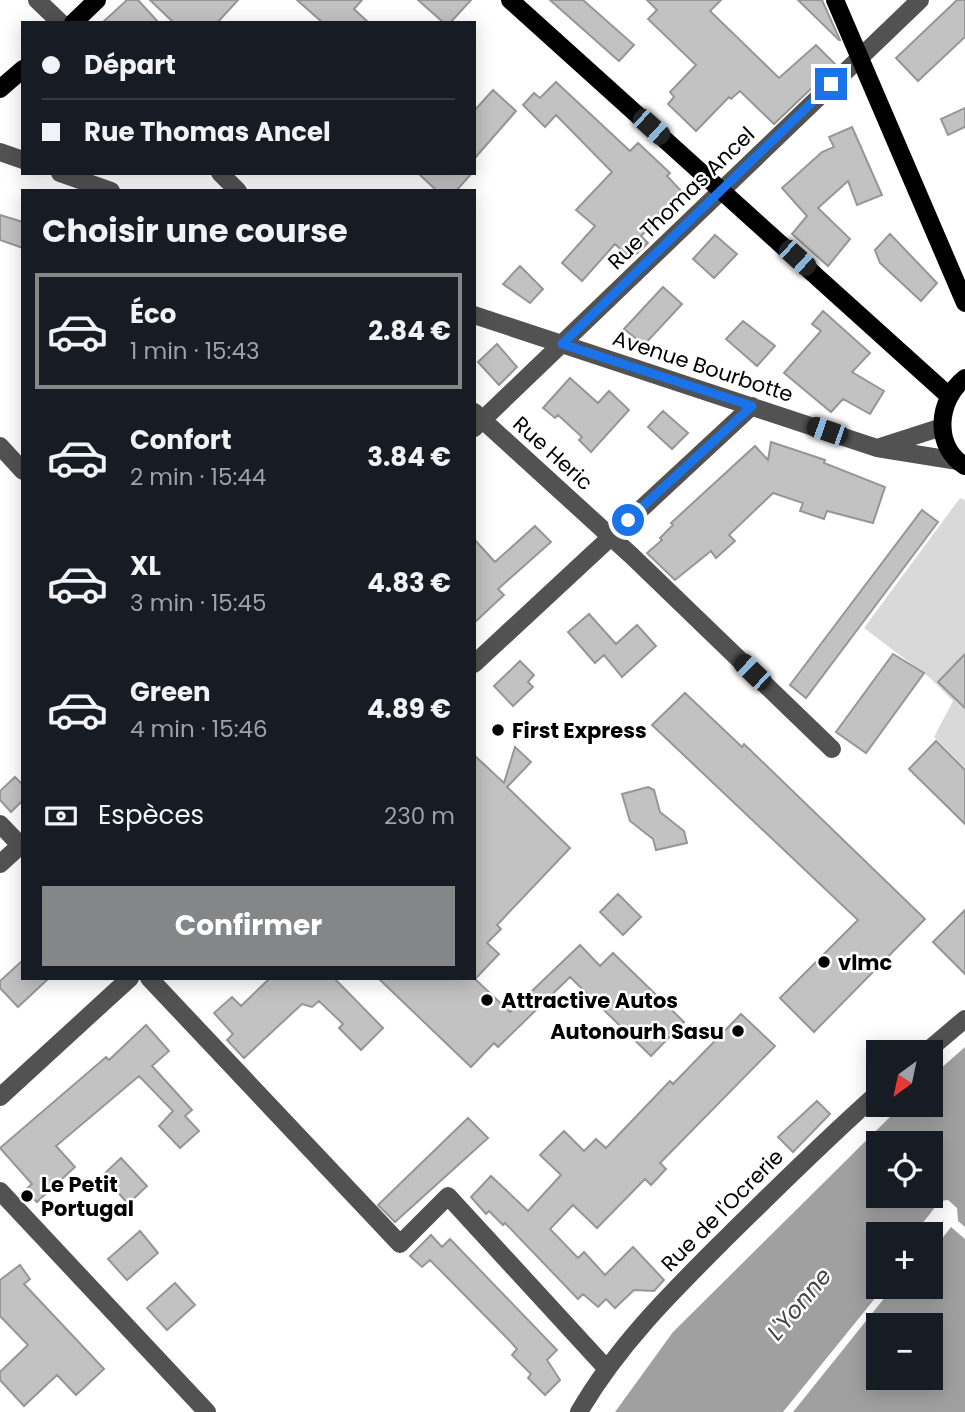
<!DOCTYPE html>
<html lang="fr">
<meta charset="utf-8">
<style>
body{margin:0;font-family:Poppins,sans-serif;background:#242831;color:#f1f3f6;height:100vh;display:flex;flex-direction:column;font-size:26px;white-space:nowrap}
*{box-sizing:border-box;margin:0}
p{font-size:23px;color:#9ea1a6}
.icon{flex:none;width:38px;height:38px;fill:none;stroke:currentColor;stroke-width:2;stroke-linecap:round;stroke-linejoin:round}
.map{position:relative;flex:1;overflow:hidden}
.sheet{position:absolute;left:21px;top:189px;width:455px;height:791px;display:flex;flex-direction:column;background:#171b24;border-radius:0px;box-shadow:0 4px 18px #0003}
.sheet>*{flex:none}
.guide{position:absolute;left:21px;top:21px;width:455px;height:154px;border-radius:0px;box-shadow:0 4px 18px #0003;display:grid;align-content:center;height:154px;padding:0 21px;background:#171b24}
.needle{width:46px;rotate:213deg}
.fabs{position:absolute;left:866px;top:1040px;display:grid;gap:14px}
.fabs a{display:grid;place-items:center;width:77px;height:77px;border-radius:0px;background:#171b24;box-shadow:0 4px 18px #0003;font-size:35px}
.end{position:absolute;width:32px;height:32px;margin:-16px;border:9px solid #1a73e8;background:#fff;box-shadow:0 0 0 4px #fff}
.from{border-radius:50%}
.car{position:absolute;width:21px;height:42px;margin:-21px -10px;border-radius:9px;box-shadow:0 0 5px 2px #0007;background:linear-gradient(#222 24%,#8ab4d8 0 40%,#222 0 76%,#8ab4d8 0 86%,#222 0)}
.guide b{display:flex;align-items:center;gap:24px;height:66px;font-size:26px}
.guide b+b{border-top:2px solid #363941}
.guide i{width:18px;height:18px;background:#f1f3f6}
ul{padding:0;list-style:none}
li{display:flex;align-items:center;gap:21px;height:116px;margin:0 14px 10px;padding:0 7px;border:4px solid transparent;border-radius:0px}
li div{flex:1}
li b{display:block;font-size:26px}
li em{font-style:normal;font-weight:700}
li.on{border-color:#858687}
li>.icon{width:63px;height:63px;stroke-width:1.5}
h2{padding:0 21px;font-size:32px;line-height:84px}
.pay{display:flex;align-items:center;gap:18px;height:77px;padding:0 21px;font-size:26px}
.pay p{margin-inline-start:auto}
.primary-button{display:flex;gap:14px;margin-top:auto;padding:14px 21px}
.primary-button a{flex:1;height:80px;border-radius:0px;background:#858687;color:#fff;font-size:28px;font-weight:700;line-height:80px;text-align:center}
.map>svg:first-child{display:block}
.green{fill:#d9d9d9}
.water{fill:#a0a0a0;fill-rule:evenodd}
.building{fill:#c2c2c2;stroke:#969696;stroke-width:2}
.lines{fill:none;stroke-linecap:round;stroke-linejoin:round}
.minor{stroke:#525252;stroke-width:18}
.major{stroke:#000;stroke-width:18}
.route{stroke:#1a73e8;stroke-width:9}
.poi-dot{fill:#000;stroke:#fff;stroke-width:2.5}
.labels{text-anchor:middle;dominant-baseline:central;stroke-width:5;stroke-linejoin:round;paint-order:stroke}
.street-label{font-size:21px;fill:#000;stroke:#fff}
.poi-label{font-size:21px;font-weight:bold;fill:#000;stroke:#fff;text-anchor:start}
.water-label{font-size:23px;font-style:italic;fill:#414141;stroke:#fff}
</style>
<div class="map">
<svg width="965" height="1412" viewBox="0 0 965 1412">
<rect width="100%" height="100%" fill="#fff"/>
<path class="green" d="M960 498 965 500V768L934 737 953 701 930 678 864 628Z"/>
<path class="water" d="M965 1047V1227L958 1221 957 1208 948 1200 940 1201 914 1234H878V1286H885L783 1412H615L673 1332 903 1104H931V1077ZM878 1143H931V1195H878Z
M951 1227 965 1239V1412H793L894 1286H931V1253ZM878 1325H931V1377H878Z"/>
<path class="building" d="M127 0H138L159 23H102Z
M150 0H238L217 23H174Z
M297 0H362L354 9 369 23H323Z
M418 0H471L450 23H444Z
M550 0H583L634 45 619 61Z
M647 0H721L710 11 779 78 816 45 836 65 774 124 740 91 731 99 729 97 696 131 668 104 674 97 670 92 696 65 648 19 657 10Z
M798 0H822L840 40H839Z
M957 0H965V37L918 81 896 58Z
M556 82 630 151 638 143 670 173 667 176 684 194 641 236 648 243 631 259 615 244 582 281 562 263 595 226 576 210 612 172 556 115 545 127 523 105 534 93 540 98Z
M493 90 516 111 474 159V111Z
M965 108V127L948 135 941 119Z
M852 127 882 195 857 205 848 181 818 208 850 239 828 266 792 234 807 216 782 188 822 152 834 147 829 137Z
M418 173H472L456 191H437Z
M0 215 23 222V248L0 240Z
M890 234 937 283 921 301 880 263 875 250Z
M715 235 737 254 714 278 693 259Z
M520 266 543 289 530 303 503 284Z
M663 287 682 304 644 345 624 329Z
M823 311 870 353 852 372 884 391 870 414 843 399 831 412 784 373 821 331 812 324Z
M743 321 775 346 757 366 726 339Z
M497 344 517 367 499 385 478 362Z
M570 378 598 403 609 391 629 410 591 452 579 440 582 437 558 415 555 418 543 408Z
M663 411 688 433 672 449 648 427Z
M771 442 825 460 824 463 885 487 873 523 827 511 824 519 800 511 803 503 773 493 729 535 735 541 716 558 711 551 675 580 647 553 662 540 660 538 673 525 671 523 755 446 768 460Z
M922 510 938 522 806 698 790 685Z
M535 526 551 542 498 589 504 595 474 623V539L495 562Z
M589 614 616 644 637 625 656 646 622 677 604 655 595 663 568 632Z
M893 654 924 673 866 753 836 732Z
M965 654V708L938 682Z
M520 661 534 675 528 682 533 687 513 706 494 686Z
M685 693 742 747 744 744 925 919 814 1032 780 998 858 920 652 725Z
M936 741 965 770V824L909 769Z
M515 747 531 762 507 787 570 848 497 925 501 929 487 943 499 954 475 979 510 1012 580 945 600 966 613 953 684 1022 651 1056 570 977 498 1047 494 1043 471 1067 378 978H474V755L504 783Z
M15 777 23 785V800L11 812 0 800V791Z
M648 787 654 790 660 812 684 831 687 843 656 850 653 839 630 821 622 794Z
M618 894 641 917 623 935 600 912Z
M965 910V974L933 942Z
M23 960V978H49L18 1007 0 988V981Z
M270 978H334L383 1028 361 1050 339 1028 343 1024 319 1001 312 1007 302 1004 244 1058 227 1040 233 1034 214 1013 232 997 241 1006Z
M741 1014 775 1046 660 1163 666 1169 651 1185 645 1179 597 1228 573 1205 550 1229 578 1258 584 1252 605 1275 633 1247 664 1280 654 1291 634 1290 615 1308 606 1299 598 1307 583 1294 578 1299 505 1223 503 1225 489 1211 486 1214 471 1197 491 1176 528 1211 561 1175 540 1155 564 1131 584 1151 596 1139 606 1148 670 1081 673 1084Z
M146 1025 169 1051 152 1066 192 1110 185 1116 199 1131 180 1148 159 1126 173 1111 139 1076 56 1146 75 1167 37 1202 25 1190 32 1184 0 1148 106 1057 109 1060Z
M817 1101 830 1114 793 1152 778 1137Z
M468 1118 488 1138 395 1222 378 1205Z
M121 1158 147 1186 128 1204 103 1175Z
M140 1231 158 1253 127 1280 108 1259Z
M431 1235 442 1247 450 1239 557 1350 547 1360 560 1380 545 1395 528 1378 531 1374 512 1355 517 1349 507 1338 430 1260 422 1267 410 1256Z
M20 1265 30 1279 24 1284 104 1369 76 1395 57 1375 24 1406 0 1380V1372L28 1345 0 1316V1280Z
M175 1283 195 1305 167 1330 147 1308Z"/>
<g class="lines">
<path class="minor" d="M37 0 61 23
M0 152 23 160
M60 173 111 191
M220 173 238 191
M474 315 877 448 958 461
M474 412 632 556 832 749
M474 428 920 0
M0 446 23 471
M880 447 942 427
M474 664 752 406
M0 824 20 845
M0 864 23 843
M149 978 400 1244 448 1196 606 1368
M926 1052 965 1019
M0 1097 130 978
M0 1191 207 1412
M579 1412C619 1343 675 1289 731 1233 779 1186 827 1138 878 1093"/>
<path class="major" d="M510 0 949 396
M835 0 965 303
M73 23 97 0
M0 89 23 69
M965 378C937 400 933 446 965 466"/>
</g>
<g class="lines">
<path class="route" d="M628 520 752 406 562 344 831 84"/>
</g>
<g class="poi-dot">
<circle cx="498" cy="730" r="7"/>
<circle cx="824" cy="962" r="7"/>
<circle cx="487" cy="1000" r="7"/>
<circle cx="738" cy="1031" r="7"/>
<circle cx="27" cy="1196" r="7"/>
</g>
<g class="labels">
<g class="street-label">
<text transform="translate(681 198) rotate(-44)">Rue Thomas Ancel</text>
<text transform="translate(703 366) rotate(18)">Avenue Bourbotte</text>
<text transform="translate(553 453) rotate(42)">Rue Heric</text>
<text transform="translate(722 1210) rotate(-45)">Rue de l'Ocrerie</text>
</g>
<g class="poi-label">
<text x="512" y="730">First Express</text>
<text x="838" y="962">vlmc</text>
<text x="501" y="1000">Attractive Autos</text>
<text x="724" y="1031" text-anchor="end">Autonourh Sasu</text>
<text x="41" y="1184">Le Petit<tspan x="41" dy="24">Portugal</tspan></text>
</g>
<g class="water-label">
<text transform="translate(799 1304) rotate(-50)">L'Yonne</text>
</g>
</g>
</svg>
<div class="fabs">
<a><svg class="needle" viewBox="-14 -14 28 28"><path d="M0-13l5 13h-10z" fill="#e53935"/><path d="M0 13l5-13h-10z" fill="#9ea1a6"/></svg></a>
<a><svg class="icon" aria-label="locate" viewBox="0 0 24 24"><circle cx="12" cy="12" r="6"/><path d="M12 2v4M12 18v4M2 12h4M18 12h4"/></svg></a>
<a>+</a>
<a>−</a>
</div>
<i class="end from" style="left:628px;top:520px"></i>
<i class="end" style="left:831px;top:84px"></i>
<i class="car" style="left:651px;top:127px;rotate:132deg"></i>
<i class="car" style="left:797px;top:258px;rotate:132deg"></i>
<i class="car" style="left:827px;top:431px;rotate:289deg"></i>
<i class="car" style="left:752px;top:672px;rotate:314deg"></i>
<div class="guide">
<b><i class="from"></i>Départ</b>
<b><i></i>Rue Thomas Ancel</b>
</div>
<section class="sheet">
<h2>Choisir une course</h2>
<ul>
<li class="on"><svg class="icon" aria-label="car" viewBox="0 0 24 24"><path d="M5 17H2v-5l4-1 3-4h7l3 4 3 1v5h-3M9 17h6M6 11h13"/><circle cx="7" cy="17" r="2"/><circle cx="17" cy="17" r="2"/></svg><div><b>Éco</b><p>1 min · 15:43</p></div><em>2.84 €</em></li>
<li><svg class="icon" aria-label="car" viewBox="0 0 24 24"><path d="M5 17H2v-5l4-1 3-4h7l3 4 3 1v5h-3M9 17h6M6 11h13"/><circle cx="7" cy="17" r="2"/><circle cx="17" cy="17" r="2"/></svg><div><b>Confort</b><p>2 min · 15:44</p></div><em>3.84 €</em></li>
<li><svg class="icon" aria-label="car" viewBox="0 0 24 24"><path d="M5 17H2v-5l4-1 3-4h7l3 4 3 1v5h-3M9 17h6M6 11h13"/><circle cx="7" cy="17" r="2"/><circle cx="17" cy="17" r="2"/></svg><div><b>XL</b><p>3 min · 15:45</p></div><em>4.83 €</em></li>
<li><svg class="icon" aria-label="car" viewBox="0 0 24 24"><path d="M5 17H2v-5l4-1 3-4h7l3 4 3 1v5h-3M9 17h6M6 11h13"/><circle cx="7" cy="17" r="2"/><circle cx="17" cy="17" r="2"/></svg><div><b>Green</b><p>4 min · 15:46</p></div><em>4.89 €</em></li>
</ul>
<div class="pay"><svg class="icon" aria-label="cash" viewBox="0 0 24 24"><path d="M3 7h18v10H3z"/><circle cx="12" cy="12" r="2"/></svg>Espèces<p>230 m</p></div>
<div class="primary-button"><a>Confirmer</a></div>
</section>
</div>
